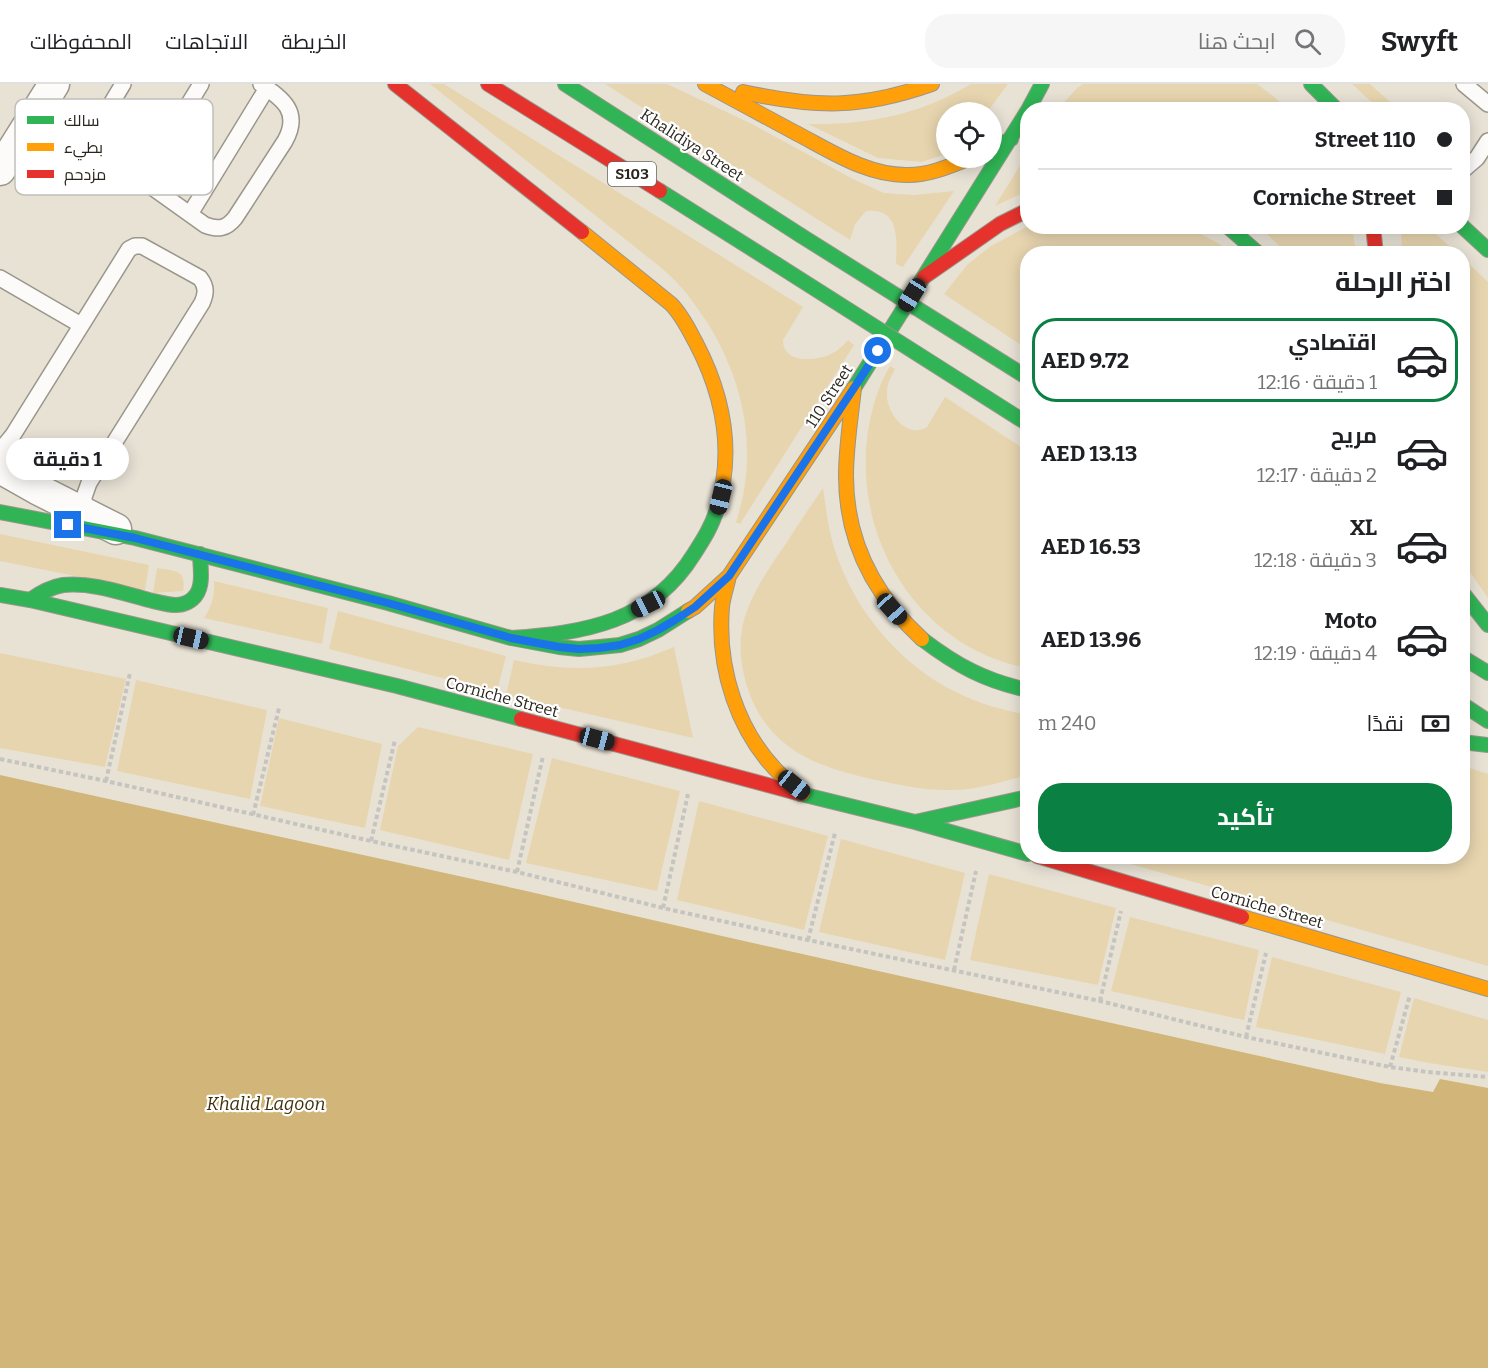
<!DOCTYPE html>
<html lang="ar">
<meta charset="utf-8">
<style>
body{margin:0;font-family:Bitter,Cairo,serif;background:#f6f6f6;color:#202124;direction:rtl;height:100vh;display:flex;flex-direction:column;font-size:22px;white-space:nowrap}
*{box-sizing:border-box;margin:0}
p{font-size:20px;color:#757577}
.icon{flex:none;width:33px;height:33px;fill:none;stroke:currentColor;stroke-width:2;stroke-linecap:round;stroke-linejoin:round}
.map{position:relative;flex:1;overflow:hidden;direction:ltr}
.details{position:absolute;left:1020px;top:162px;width:450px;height:618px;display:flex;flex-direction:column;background:#fff;border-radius:24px;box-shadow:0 3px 15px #0003;direction:rtl}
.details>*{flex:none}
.banner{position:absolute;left:1020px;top:18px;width:450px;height:132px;border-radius:24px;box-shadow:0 3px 15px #0003;direction:rtl;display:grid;align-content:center;height:132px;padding:0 18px;background:#fff}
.controls{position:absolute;left:936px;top:18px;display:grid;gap:12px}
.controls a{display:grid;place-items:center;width:66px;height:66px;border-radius:50%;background:#fff;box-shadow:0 3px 15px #0003;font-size:30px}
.end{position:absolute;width:27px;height:27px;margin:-14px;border:8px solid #1a73e8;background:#fff;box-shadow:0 0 0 3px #fff}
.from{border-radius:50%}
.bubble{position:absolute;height:42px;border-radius:21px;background:#fff;box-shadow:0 3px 15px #0003;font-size:20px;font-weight:700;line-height:42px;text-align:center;direction:rtl}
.car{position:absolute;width:18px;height:36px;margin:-18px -9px;border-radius:8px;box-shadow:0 0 4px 2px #0007;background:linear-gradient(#222 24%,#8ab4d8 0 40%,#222 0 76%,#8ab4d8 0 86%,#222 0)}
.banner b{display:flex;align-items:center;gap:21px;height:57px;font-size:22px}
.banner b+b{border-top:2px solid #e0e0e0}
.banner i{width:15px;height:15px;background:#202124}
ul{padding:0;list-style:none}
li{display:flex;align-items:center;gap:18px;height:84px;margin:0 12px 9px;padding:0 6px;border:3px solid transparent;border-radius:24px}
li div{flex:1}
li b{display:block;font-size:22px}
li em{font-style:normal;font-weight:700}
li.active{border-color:#0b8043}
li>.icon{width:54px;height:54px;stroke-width:1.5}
h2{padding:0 18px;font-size:27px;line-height:72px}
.pay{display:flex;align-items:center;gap:15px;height:66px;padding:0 18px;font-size:22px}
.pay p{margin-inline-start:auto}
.action{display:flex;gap:12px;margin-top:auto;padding:12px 18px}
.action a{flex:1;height:69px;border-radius:24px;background:#0b8043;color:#fff;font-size:24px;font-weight:700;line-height:69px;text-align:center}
header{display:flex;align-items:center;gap:36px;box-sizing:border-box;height:84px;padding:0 30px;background:#fff;border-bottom:2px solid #e0e0e0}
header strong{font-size:28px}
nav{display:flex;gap:33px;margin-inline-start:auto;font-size:21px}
.search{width:420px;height:54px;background:#f6f6f6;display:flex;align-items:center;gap:15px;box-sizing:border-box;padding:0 21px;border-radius:24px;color:#757577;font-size:22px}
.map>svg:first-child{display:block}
.green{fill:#e7d5af}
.water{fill:#d2b578}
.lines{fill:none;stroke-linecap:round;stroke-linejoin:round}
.lane-casing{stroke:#9a968c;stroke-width:18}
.street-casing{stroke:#9a968c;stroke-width:33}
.fast-casing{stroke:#9a968c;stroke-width:16}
.slow-casing{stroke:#9a968c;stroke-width:16}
.jam-casing{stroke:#9a968c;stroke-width:16}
.path{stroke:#c5c4c0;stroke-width:4;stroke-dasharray:4.5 3;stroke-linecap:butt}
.lane{stroke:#fcfbf9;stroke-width:15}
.street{stroke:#fcfbf9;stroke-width:30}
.fast{stroke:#30b455;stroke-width:14}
.slow{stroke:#ff9f0a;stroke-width:14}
.jam{stroke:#e5322d;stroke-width:14}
.fast-bridge-casing{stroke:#9a968c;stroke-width:16;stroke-linecap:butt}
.fast-bridge{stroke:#30b455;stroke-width:14}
.route{stroke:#1a73e8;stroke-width:8}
.labels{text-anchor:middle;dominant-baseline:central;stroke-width:4.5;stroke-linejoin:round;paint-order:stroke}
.shield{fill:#fff;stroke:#6a6761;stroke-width:1.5}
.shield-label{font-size:15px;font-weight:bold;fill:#2a261d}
.street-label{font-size:16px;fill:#2a261d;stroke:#fff}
.water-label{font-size:18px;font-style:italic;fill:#3f2f0a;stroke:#fff}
.key{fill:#fff;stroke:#bfbebb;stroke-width:1.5}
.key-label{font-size:16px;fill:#2a261d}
</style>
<header>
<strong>Swyft</strong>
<div class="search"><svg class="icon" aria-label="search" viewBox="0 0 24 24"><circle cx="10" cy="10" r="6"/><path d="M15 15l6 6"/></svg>ابحث هنا</div>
<nav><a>الخريطة</a><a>الاتجاهات</a><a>المحفوظات</a></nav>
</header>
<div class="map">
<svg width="1488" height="1284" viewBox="0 0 1488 1284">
<rect width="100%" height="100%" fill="#e8e2d5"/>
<path class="green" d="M430 0H444L803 223 783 256C783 281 819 277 833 269 839 266 843 261 848 256L854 261 740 440 736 438C759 369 745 299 707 238 698 226 690 212 679 201 673 194 666 188 659 182Z
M605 0H667L750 39 853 95 884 109 914 111 954 107 903 183 896 180C897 156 900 123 866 127L855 140 850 156Z
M971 0H1008L987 28H946V70L922 78 878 74 808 40C868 41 919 31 971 0Z
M1083 0H1257L1273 12 1287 25H1058L1077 4Z
M1352 0H1370L1398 25H1379Z
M1027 70V107L995 122Z
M1028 142 1187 143 1218 159 1231 169 1028 170 1027 265 944 210 967 181 991 162Z
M1260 143H1352L1356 169H1286Z
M1401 143H1428L1457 169H1402Z
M1463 174 1488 198V514L1463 478Z
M890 282 895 285C891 293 887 300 887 308 885 327 906 356 927 343L945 313 1027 367V584C918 563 852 454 868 347 872 324 878 302 890 282Z
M823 404C826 424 828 444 834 463 853 525 899 581 958 609 980 620 1003 626 1027 631V691C1002 698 974 707 947 706 924 706 899 701 876 696 815 683 765 664 746 599 741 582 739 563 742 545 748 514 767 487 785 461 797 442 810 423 823 404Z
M0 450 149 481 145 506 0 477Z
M157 484C174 487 187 485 183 507L153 509Z
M214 497 328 524 322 560 204 534C212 522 215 511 214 497Z
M338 527 506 572 497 608 329 565Z
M674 563 693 654 506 611 514 576C573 589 618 587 674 563Z
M0 569 126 595 105 683 0 664Z
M136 596 267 626 250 715 117 687Z
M279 634 382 660 365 744 260 722Z
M418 643 533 670 509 776 380 746 398 662Z
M552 674 680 707 657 807 526 779Z
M1463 682 1488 690V882L1106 773 1462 772Z
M699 717 828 752 804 846 677 816Z
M841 755 965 789 945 876 819 848Z
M989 790 1116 824 1098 901 970 876Z
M1130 833 1259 866 1244 936 1111 907Z
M1272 873 1401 908 1385 970 1256 943Z
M1414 914 1488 936V988L1429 979 1399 973Z"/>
<path class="water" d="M0 691 522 806 722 852 1380 999 1433 1008 1440 995 1488 1004V1284H0Z"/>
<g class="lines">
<defs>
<path id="lane" d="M123 0 87 60 142 96 205 141C218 146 226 145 235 134L285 57C301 28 283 15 261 0
M1464 0 1488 20
M36 28 87 60
M1462 87 1477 74 1488 57
M142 96 201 0
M190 130 267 4
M0 194 81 241
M0 367 13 351 129 165 135 162H142L200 194C207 203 206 210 202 219L89 399 84 413 85 429"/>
<path id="street" d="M0 86 54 0
M0 384 37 405 116 445"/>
<path id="fast" d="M565 0 800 151
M1311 0 1337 26
M1335 24 1336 26
M1028 26 1042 0
M992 64 1011 55
M660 107 776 180
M1227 142 1259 170
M1462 142 1488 166
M854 304 1028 26
M0 428 135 454 388 519 511 554 559 563 579 565 620 561 639 555 658 546 688 527
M1462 508 1488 541
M0 511 30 516 397 602 521 635
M30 516C40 509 51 503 63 501 92 498 122 509 149 516 158 518 167 521 176 521 184 521 192 517 196 511 204 500 200 482 200 470
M511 554C585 549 652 538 694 470 703 456 712 442 717 425 720 417 721 408 723 399
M922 555C956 581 985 597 1028 606
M1462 573 1488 589
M1462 620 1488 637
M1462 658 1488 661
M801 710 915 738 1028 770
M915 738 1028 713"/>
<path id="slow" d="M705 0C735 16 764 32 794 48 829 66 867 92 908 91 930 91 950 82 970 74
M743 8C816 24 861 25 932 0
M582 148 671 220C682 231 689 246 696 259 719 303 731 350 723 399
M854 304C851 333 846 362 846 392 846 458 874 511 922 555
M729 492C727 502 723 513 722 523 717 584 737 649 782 692 788 698 796 703 803 709
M688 527 695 523 729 492 854 304
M1242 833 1488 905"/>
<path id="jam" d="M395 0 582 148
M488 0 660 107
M1373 142 1376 170
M924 193 1000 140 1028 126
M521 635 801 710
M1037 772 1242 833"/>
</defs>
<use href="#lane" class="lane-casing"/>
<use href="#street" class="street-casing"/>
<use href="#fast" class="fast-casing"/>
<use href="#slow" class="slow-casing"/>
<use href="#jam" class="jam-casing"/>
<path class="path" d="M0 675 106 697 371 757 517 788 663 824 808 856 1100 917 1246 953 1390 983 1428 988 1488 993
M106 697 130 589
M253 731 279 624
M371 757 395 656
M517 788 543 672
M663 824 688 710
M808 856 835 749
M954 886 976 787
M1100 917 1121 827
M1246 953 1266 869
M1390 983 1410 911"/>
<use href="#lane" class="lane"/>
<use href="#street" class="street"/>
<use href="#fast" class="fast"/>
<use href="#slow" class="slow"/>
<use href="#jam" class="jam"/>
<defs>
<path id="fast-bridge" d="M800 151 1028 294
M776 180 1028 340"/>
</defs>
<use href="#fast-bridge" class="fast-bridge-casing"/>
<use href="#fast-bridge" class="fast-bridge"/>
</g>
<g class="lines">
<path class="route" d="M68 441 135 454 388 519 511 554 559 563 579 565 599 564 620 561 639 555 658 546 675 536 695 523 729 492 854 304 878 267"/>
</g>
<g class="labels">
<rect class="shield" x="608" y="78" width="48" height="24" rx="4.5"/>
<g class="shield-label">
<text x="632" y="90">S103</text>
</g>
<g class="street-label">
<text transform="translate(692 61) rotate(33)">Khalidiya Street</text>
<text transform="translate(829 312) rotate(-57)">110 Street</text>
<text transform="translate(502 613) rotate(15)">Corniche Street</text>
<text transform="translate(1267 823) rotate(16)">Corniche Street</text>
</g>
<g class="water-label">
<text x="266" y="1020">Khalid Lagoon</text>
</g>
</g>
<rect x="15" y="15" width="198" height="96" rx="9" class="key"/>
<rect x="27" y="32" width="27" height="8" fill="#30b455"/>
<rect x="27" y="59" width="27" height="8" fill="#ff9f0a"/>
<rect x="27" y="86" width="27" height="8" fill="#e5322d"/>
<g class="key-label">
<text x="64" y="42">سالك</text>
<text x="64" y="69">بطيء</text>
<text x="64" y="96">مزدحم</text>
</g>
</svg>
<div class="controls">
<a><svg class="icon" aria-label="locate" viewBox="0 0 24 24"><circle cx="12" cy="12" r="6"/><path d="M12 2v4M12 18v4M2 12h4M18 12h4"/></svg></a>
</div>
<i class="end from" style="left:878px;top:267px"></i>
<i class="end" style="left:68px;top:441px"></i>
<div class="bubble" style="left:6px;top:354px;width:123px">1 دقيقة</div>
<i class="car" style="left:912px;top:211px;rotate:212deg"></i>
<i class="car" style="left:721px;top:413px;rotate:194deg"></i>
<i class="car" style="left:648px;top:520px;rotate:243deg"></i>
<i class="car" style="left:892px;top:525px;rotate:138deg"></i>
<i class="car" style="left:191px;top:554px;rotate:103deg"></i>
<i class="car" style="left:597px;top:655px;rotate:105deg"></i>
<i class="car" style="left:794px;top:701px;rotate:129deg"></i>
<div class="banner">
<b><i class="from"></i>110 Street</b>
<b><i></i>Corniche Street</b>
</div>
<section class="details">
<h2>اختر الرحلة</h2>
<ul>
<li class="active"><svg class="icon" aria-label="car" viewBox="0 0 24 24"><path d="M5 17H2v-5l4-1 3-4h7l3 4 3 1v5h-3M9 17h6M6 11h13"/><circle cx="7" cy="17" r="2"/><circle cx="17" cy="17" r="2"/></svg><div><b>اقتصادي</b><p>1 دقيقة · 12:16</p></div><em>AED 9.72</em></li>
<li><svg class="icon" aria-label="car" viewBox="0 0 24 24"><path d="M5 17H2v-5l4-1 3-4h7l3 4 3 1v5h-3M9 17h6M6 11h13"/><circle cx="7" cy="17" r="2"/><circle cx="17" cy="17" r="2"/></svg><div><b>مريح</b><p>2 دقيقة · 12:17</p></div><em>AED 13.13</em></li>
<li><svg class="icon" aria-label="car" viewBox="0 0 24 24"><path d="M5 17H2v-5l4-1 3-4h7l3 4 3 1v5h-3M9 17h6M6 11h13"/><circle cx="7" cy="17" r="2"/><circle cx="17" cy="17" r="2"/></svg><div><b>XL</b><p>3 دقيقة · 12:18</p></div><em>AED 16.53</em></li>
<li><svg class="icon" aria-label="car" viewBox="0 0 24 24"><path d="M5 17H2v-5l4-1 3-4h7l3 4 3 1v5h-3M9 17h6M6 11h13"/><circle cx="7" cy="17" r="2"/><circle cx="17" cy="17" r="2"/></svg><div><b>Moto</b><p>4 دقيقة · 12:19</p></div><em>AED 13.96</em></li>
</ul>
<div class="pay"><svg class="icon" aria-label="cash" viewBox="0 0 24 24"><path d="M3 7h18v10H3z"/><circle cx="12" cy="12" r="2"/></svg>نقدًا<p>240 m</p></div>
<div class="action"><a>تأكيد</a></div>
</section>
</div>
